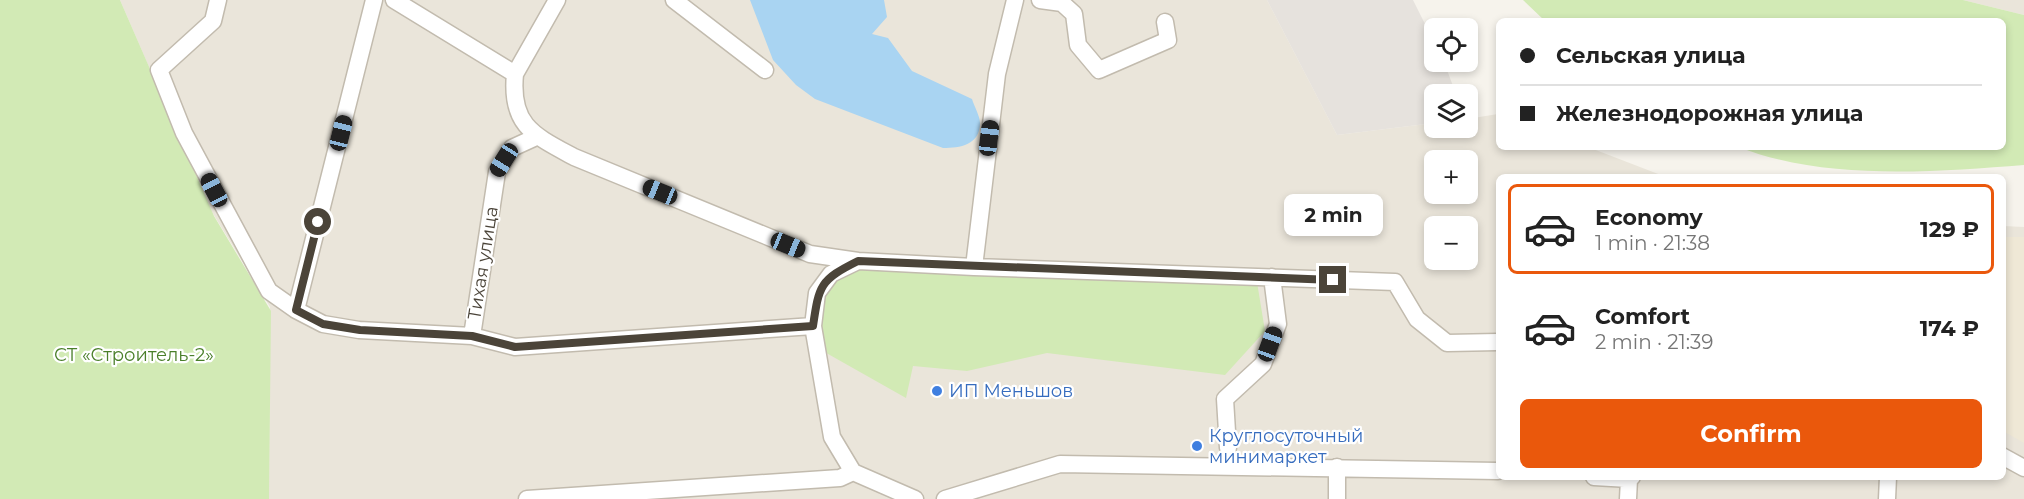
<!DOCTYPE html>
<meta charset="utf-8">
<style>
body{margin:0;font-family:Montserrat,sans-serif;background:#f2f2f2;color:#222;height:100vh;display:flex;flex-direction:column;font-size:22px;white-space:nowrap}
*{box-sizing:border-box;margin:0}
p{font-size:20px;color:#767676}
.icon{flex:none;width:33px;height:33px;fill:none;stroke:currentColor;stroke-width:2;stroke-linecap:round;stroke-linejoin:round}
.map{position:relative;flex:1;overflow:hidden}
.side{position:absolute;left:1496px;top:174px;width:510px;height:306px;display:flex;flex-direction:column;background:#fff;border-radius:9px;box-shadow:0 3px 9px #0003}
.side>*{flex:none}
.guide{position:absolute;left:1496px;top:18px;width:510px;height:132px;border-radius:9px;box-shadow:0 3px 9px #0003;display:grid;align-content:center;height:132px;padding:0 24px;background:#fff}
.tools{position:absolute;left:1424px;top:18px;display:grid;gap:12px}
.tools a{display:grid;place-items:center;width:54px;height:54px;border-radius:9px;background:#fff;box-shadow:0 3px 9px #0003;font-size:30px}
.end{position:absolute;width:27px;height:27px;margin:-14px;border:8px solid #4b4439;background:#fff;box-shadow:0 0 0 3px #fff}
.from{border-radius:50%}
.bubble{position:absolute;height:42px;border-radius:9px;background:#fff;box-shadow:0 3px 9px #0003;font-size:20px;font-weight:700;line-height:42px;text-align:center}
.car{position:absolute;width:18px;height:36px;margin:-18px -9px;border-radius:8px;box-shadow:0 0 4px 2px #0007;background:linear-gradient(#222 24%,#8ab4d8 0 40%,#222 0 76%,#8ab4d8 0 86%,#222 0)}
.guide b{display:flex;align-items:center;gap:21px;height:57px;font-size:22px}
.guide b+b{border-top:2px solid #e0e0e0}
.guide i{width:15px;height:15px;background:#222}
ul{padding:10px 0 0;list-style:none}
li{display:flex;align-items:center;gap:18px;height:90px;margin:0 12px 9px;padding:0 12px;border:3px solid transparent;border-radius:9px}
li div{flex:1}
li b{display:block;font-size:22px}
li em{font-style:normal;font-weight:700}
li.selected{border-color:#ea580c}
li>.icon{width:54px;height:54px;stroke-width:1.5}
.primary-button{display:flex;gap:12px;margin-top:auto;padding:12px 24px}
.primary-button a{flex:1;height:69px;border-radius:9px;background:#ea580c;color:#fff;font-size:24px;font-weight:700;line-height:69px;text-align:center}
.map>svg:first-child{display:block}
.residential{fill:#eae5da;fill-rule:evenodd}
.industrial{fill:#e6e2dd}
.education{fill:#efe8d6}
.green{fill:#d2eab5}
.water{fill:#a9d4f2}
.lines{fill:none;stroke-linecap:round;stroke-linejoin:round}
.minor-casing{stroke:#c2bbae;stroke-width:19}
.minor{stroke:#fff;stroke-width:16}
.route{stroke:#4b4439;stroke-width:8}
.shop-dot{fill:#3f7fe0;stroke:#fff;stroke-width:2}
.labels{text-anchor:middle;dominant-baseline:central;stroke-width:4.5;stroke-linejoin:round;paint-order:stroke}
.street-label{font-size:18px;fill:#4b4439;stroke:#fff}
.park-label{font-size:18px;fill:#4a7f2a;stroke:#fff}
.shop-label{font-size:18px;fill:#366cbe;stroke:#fff;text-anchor:start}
</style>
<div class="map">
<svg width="2024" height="499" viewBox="0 0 2024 499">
<rect width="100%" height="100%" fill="#f6f3ec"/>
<path class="residential" d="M120 0H1267L1337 135 1434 123V128H1467V119L1498 114V147H1588L1666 177H1498V477H2002L2003 226 2024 227V499H269L270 307 212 212ZM1434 160H1467V194H1434ZM1434 226H1467V260H1434Z
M1963 0H2024V15Z"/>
<path class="industrial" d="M1267 0H1413L1434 42V62H1444L1456 94H1434V123L1337 135Z"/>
<path class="education" d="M2003 237H2024V443L2003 431Z"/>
<path class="green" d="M0 0H120L214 216 271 311 269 499H0Z
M1523 0H1963L2024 15V165C1934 172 1824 181 1739 147H2002V21H1545Z
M858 261 1256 276 1265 331 1225 375 1047 353 967 371 913 366 906 398 821 350 820 311 824 288Z"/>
<path class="water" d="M750 0H884L887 17 872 34 888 38 912 71 972 99C974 106 980 116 980 123 980 145 960 148 943 148L815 99 796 85 773 60Z"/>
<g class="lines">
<defs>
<path id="minor" d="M218 0 213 21 159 70 184 133 269 291 296 310 323 324 359 330 472 336 515 347 813 326
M394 0 515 74C510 125 533 135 574 157L810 254 858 261 974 267 1395 282 1417 319 1447 343 1498 342
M674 0 765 70
M1040 0 1062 3 1074 14 1078 45 1099 70 1168 40 1165 22
M515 74 557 0
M974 267 997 74 1015 0
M296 310 374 0
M472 336 497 172 512 148 536 137
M1228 448 1225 399 1263 364 1278 324 1272 277
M2002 456 2024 468
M853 472 832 437 813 326 817 293 831 274 858 261
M1594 477 1629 479 1632 477
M527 499 840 478 853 472 915 499
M945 499 1060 464 1498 471
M1337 499V467
M1628 499 1629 479
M1887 499 1888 477"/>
</defs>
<use href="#minor" class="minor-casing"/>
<use href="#minor" class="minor"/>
</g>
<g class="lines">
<path class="route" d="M318 222 296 310 323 324 360 330 472 336 515 347 813 326C819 285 820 280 858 261L1333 280"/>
</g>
<g class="shop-dot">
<circle cx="937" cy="391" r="6"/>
<circle cx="1197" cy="446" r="6"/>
</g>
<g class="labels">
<g class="street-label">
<text transform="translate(483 263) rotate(-81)">Тихая улица</text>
</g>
<g class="park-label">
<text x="134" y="355">СТ «Строитель-2»</text>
</g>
<g class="shop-label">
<text x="949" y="391">ИП Меньшов</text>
<text x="1209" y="436">Круглосуточный<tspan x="1209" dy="21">минимаркет</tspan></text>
</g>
</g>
</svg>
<div class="tools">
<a><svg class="icon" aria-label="locate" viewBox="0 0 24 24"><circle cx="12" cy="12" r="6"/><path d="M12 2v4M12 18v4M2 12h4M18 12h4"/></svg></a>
<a><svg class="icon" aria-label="layers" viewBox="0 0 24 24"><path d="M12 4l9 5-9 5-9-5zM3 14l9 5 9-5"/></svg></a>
<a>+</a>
<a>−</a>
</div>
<i class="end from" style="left:318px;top:222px"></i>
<i class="end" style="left:1333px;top:280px"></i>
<div class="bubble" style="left:1284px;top:194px;width:99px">2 min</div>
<i class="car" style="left:341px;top:133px;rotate:14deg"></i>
<i class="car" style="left:989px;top:138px;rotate:7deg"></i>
<i class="car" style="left:504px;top:160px;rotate:212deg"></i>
<i class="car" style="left:214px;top:190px;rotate:332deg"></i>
<i class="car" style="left:660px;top:192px;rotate:292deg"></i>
<i class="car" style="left:788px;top:245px;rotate:112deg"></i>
<i class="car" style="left:1270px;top:344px;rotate:20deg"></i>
<div class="guide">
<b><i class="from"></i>Сельская улица</b>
<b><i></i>Железнодорожная улица</b>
</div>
<section class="side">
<ul>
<li class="selected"><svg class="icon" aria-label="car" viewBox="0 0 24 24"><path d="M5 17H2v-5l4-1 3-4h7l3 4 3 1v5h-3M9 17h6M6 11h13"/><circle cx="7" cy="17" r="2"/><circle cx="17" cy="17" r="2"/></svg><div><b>Economy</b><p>1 min · 21:38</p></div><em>129 ₽</em></li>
<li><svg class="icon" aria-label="car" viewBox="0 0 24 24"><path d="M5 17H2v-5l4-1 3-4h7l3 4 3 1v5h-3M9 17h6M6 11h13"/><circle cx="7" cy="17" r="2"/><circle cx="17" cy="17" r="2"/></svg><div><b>Comfort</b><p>2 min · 21:39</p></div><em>174 ₽</em></li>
</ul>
<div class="primary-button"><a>Confirm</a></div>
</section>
</div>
